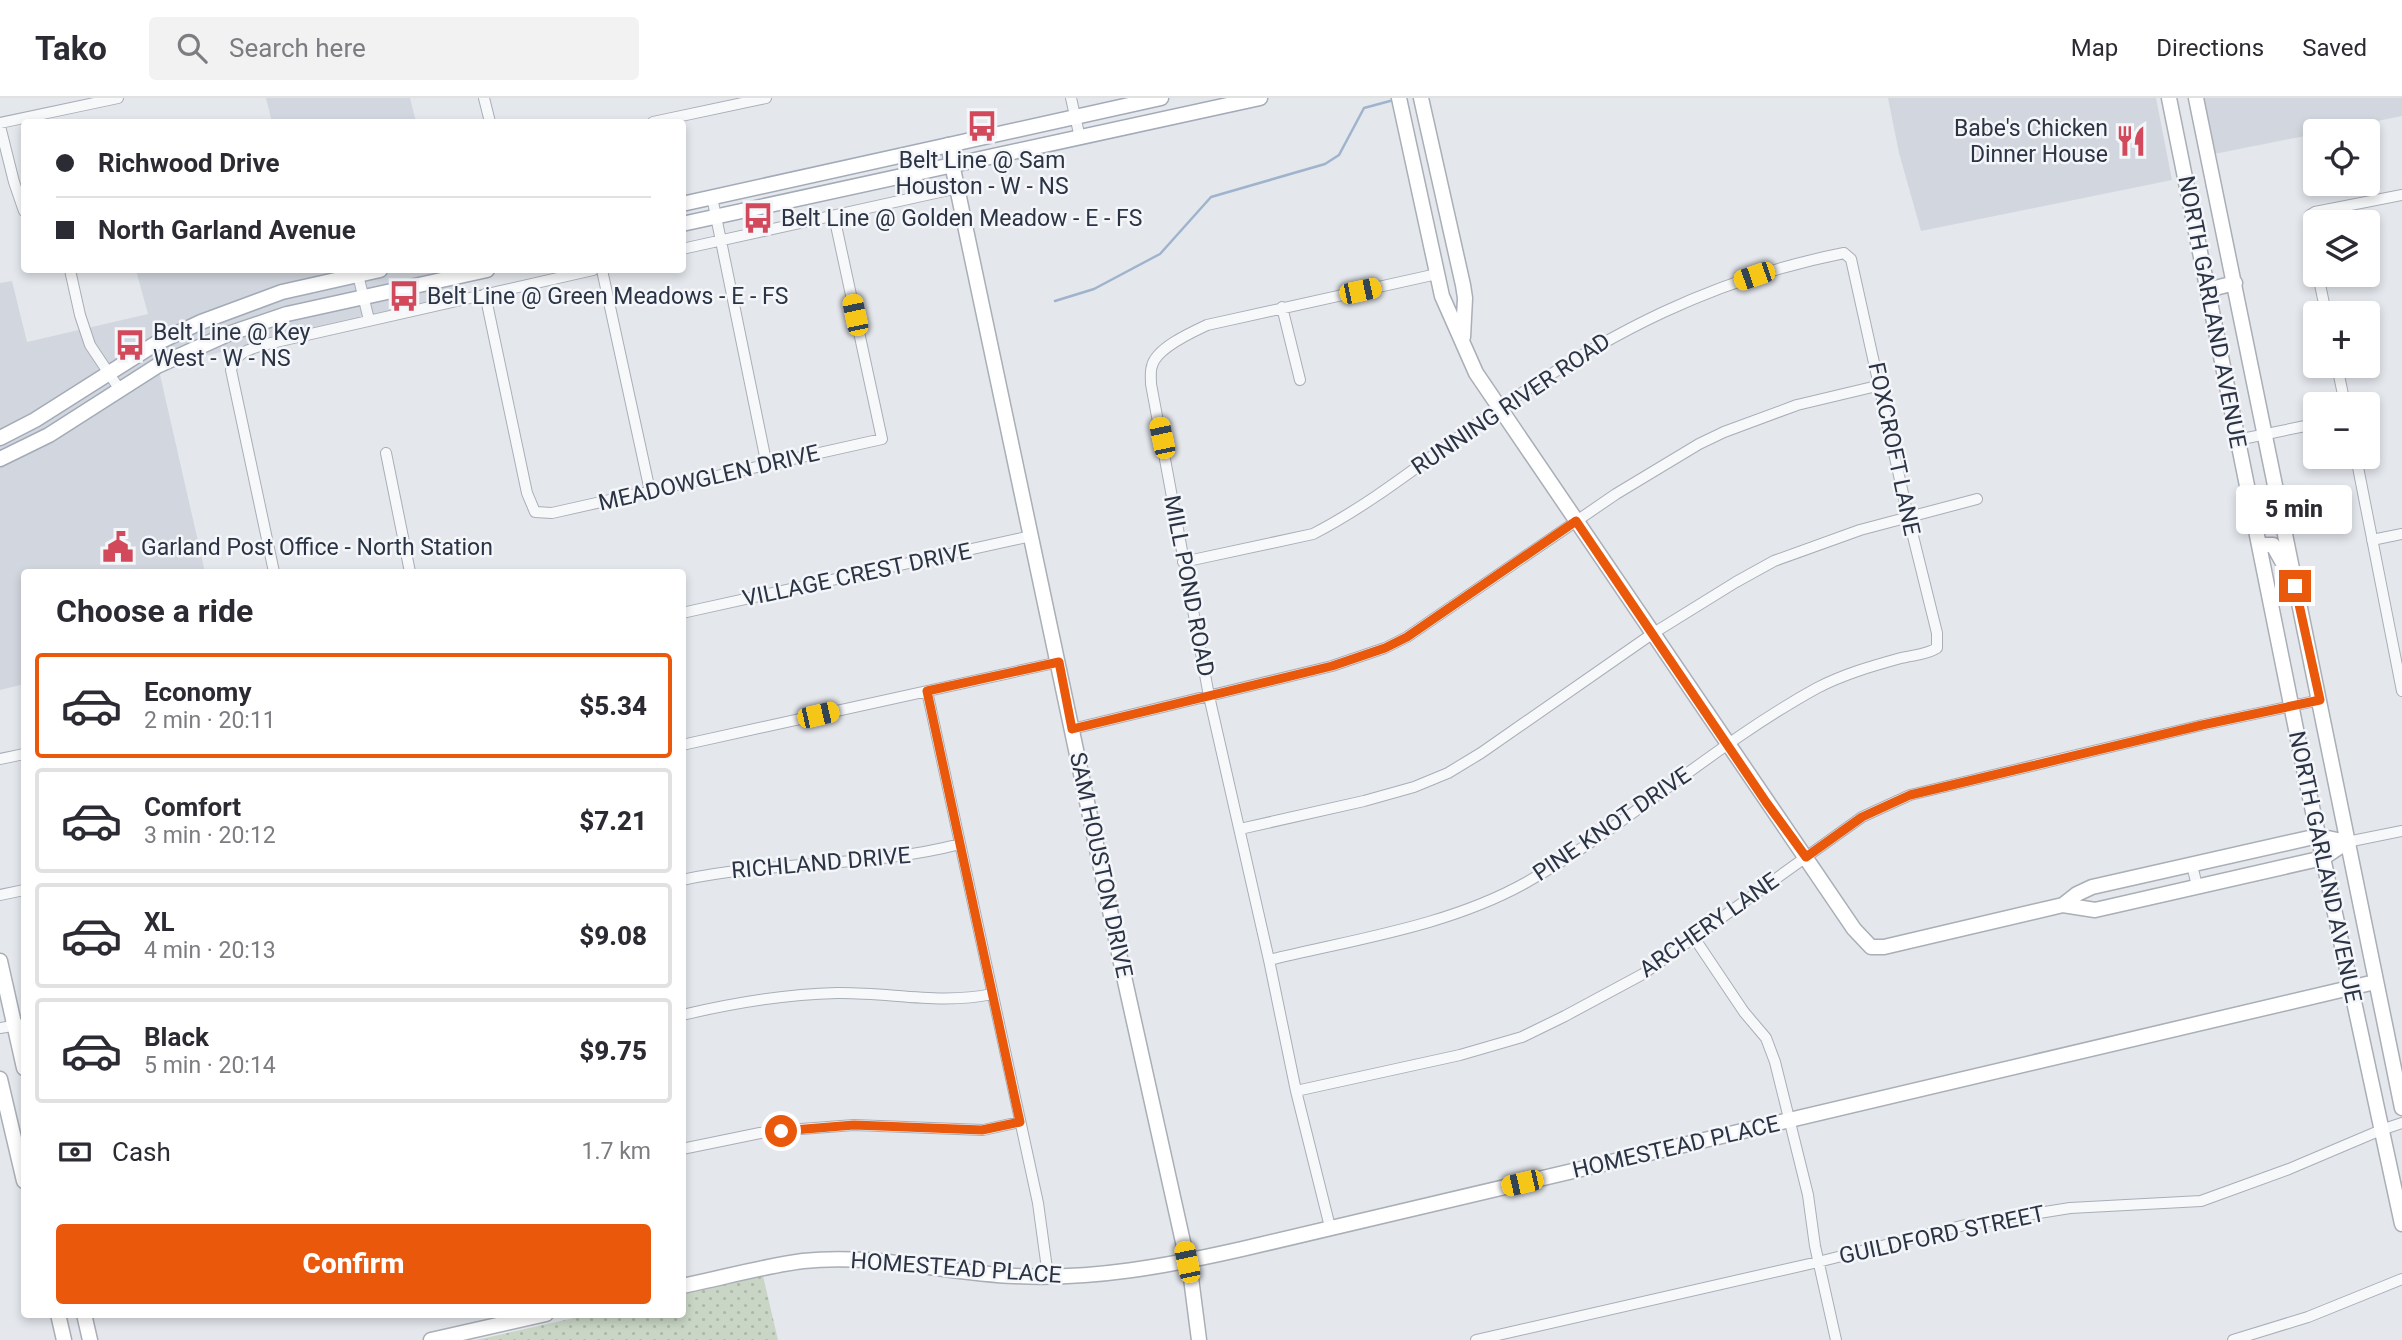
<!DOCTYPE html>
<meta charset="utf-8">
<style>
body{margin:0;font-family:Roboto,sans-serif;background:#f2f2f3;color:#2b2b33;height:100vh;display:flex;flex-direction:column;font-size:26px;white-space:nowrap}
*{box-sizing:border-box;margin:0}
p{font-size:23px;color:#7c7c81}
.icon{flex:none;width:38px;height:38px;fill:none;stroke:currentColor;stroke-width:2;stroke-linecap:round;stroke-linejoin:round}
.map{position:relative;flex:1;overflow:hidden}
.details{position:absolute;left:21px;top:471px;width:665px;height:749px;display:flex;flex-direction:column;background:#fff;border-radius:7px;box-shadow:0 4px 10px #0003}
.details>*{flex:none}
.top-card{position:absolute;left:21px;top:21px;width:665px;height:154px;border-radius:7px;box-shadow:0 4px 10px #0003;display:grid;align-content:center;height:154px;padding:0 35px;background:#fff}
.buttons{position:absolute;left:2303px;top:21px;display:grid;gap:14px}
.buttons a{display:grid;place-items:center;width:77px;height:77px;border-radius:7px;background:#fff;box-shadow:0 4px 10px #0003;font-size:35px}
.end{position:absolute;width:32px;height:32px;margin:-16px;border:9px solid #ea580c;background:#fff;box-shadow:0 0 0 4px #fff}
.from{border-radius:50%}
.bubble{position:absolute;height:49px;border-radius:7px;background:#fff;box-shadow:0 4px 10px #0003;font-size:23px;font-weight:800;line-height:49px;text-align:center}
.car{position:absolute;width:21px;height:42px;margin:-21px -10px;border-radius:9px;box-shadow:0 0 5px 2px #0007;background:linear-gradient(#f5c518 24%,#345 0 40%,#f5c518 0 76%,#345 0 86%,#f5c518 0)}
.top-card b{display:flex;align-items:center;gap:24px;height:66px;font-size:26px}
.top-card b+b{border-top:2px solid #e1e1e2}
.top-card i{width:18px;height:18px;background:#2b2b33}
ul{padding:0;list-style:none}
li{display:flex;align-items:center;gap:21px;height:105px;margin:0 14px 10px;padding:0 21px;border:4px solid #e1e1e2;border-radius:7px}
li div{flex:1}
li b{display:block;font-size:26px}
li em{font-style:normal;font-weight:800}
li.selected{border-color:#ea580c}
li>.icon{width:63px;height:63px;stroke-width:1.5}
h2{padding:0 35px;font-size:32px;line-height:84px}
.pay{display:flex;align-items:center;gap:18px;height:77px;padding:0 35px;font-size:26px}
.pay p{margin-inline-start:auto}
.button{display:flex;gap:14px;margin-top:auto;padding:14px 35px}
.button a{flex:1;height:80px;border-radius:7px;background:#ea580c;color:#fff;font-size:28px;font-weight:800;line-height:80px;text-align:center}
header{display:flex;align-items:center;gap:42px;box-sizing:border-box;height:98px;padding:0 35px;background:#fff;border-bottom:2px solid #e1e1e2}
header strong{font-size:33px}
nav{display:flex;gap:38px;margin-inline-start:auto;font-size:24px}
.search{width:490px;height:63px;background:#f2f2f3;display:flex;align-items:center;gap:18px;box-sizing:border-box;padding:0 24px;border-radius:7px;color:#7c7c81;font-size:26px}
.map>svg:first-child{display:block}
.built{fill:#d2d6de}
.green{fill:url(#green-dots)}
.lines{fill:none;stroke-linecap:round;stroke-linejoin:round}
.stream{stroke:#9fb4cc;stroke-width:2.5}
.street-casing{stroke:#a9aeb7;stroke-width:12}
.secondary-casing{stroke:#a9aeb7;stroke-width:17}
.primary-casing{stroke:#a3abb8;stroke-width:17}
.street{stroke:#f7f8fa;stroke-width:10}
.secondary{stroke:#fff;stroke-width:14}
.primary{stroke:#fff;stroke-width:14}
.route{stroke:#ea580c;stroke-width:9}
.labels{text-anchor:middle;dominant-baseline:central;stroke-width:5;stroke-linejoin:round;paint-order:stroke}
.poi-label{font-size:23px;fill:#2b3445;stroke:#f4f6f9;text-anchor:start}
.street-label{font-size:23px;fill:#2b3445;stroke:#f4f6f9}
</style>
<header>
<strong>Tako</strong>
<div class="search"><svg class="icon" aria-label="search" viewBox="0 0 24 24"><circle cx="10" cy="10" r="6"/><path d="M15 15l6 6"/></svg>Search here</div>
<nav><a>Map</a><a>Directions</a><a>Saved</a></nav>
</header>
<div class="map">
<svg width="2402" height="1242" viewBox="0 0 2402 1242">
<defs>
<pattern id="green-dots" width="8" height="8" patternUnits="userSpaceOnUse" patternTransform="scale(1.75)"><rect width="8" height="8" fill="#c9d6c5"/><path d="M2 2h.1M6 6h.1" fill="none" stroke="#adb8ab" stroke-width="1.8" stroke-linecap="round"/></pattern>
</defs>
<rect width="100%" height="100%" fill="#e4e7ec"/>
<path class="built" d="M266 0H410L416 24H272Z
M1888 0H2156L2172 82 1921 133 1899 55Z
M2204 0H2402V18L2328 33H2315V36L2214 56Z
M136 172H454L462 201 158 268 205 474H24V586L0 592V185L12 183 27 244 148 216Z"/>
<path class="green" d="M763 1178 778 1242H476L592 1216H682L683 1196Z"/>
<g class="lines">
<path class="stream" d="M1055 203 1094 191 1160 156 1211 99 1325 66 1339 57 1364 10 1390 3"/>
<defs>
<path id="street" d="M484 0 490 24
M1071 0 1080 40
M653 24 766 0
M0 25 118 0
M0 28 14 84 24 113
M712 99 767 368
M682 151 958 90
M2315 164 2309 133 2310 117 2315 114 2402 97
M70 172 80 217 90 247 120 292
M602 172 650 393
M358 177 369 222
M2318 177 2326 215
M485 196 527 395 535 414 552 415 882 341 834 118
M1282 209 1300 282
M2337 268 2345 306
M2237 342 2315 326
M386 355 410 474
M2356 359 2402 593
M2372 442 2402 436
M1183 464 1313 436C1379 402 1436 353 1498 311 1609 235 1712 181 1844 155L1851 161 1908 418 1937 535V550C1926 557 1913 557 1901 560 1872 568 1844 576 1817 590 1715 646 1628 727 1527 784 1449 828 1355 841 1269 862
M274 474 231 272C235 254 250 251 267 246L593 172
M682 515 1031 438
M927 593 1038 1105 1048 1178
M1072 631 1332 568 1385 550 1407 539 1616 396 1699 346 1724 334 1797 307 1881 287
M682 647 1059 564
M0 661 24 656
M1240 731 1364 703 1414 689 1448 675 1481 655 1652 536 1736 484 1774 463 1860 432 1977 401
M2347 744 2402 733
M2192 767 2197 788
M682 782C775 762 869 770 960 746
M0 797 24 792
M1693 838 1744 914 1766 940 1775 964 1808 1097 1815 1148 1836 1242
M682 917C733 905 784 896 837 895 889 894 940 907 992 896
M0 930 24 926
M1296 993 1460 957 1522 939 1565 918 1643 876 1862 719 1910 697 2202 627 2320 602
M682 1051 760 1035 801 1031 854 1027 983 1032 1020 1024
M1330 1129 1296 993 1269 862 1209 598 1151 286C1151 281 1150 273 1152 268 1156 250 1192 234 1207 227L1437 176
M1476 1242 1818 1164 1965 1127 2070 1110 2201 1103 2289 1071 2381 1032 2402 1025
M2233 1242 2308 1219 2402 1181"/>
<path id="secondary" d="M1399 0 1442 198 1476 275 1854 831 1871 849H1884L2063 807 2077 796 2092 789 2318 738 2347 744
M1421 0 1463 187 1465 200 1463 239
M2169 0 2306 681 2402 1126
M2196 0 2402 1010
M948 47 1123 874 1191 1180 1199 1242
M2207 192 2235 185
M2259 447H2273L2288 474
M2063 807 2095 812 2323 760 2347 744
M0 863 24 970
M0 981 24 1083
M682 1188C722 1180 764 1168 803 1163 874 1155 944 1175 1015 1178 1093 1182 1167 1168 1242 1151L2375 884
M58 1216 64 1242
M84 1216 90 1242
M431 1242 546 1216"/>
<path id="primary" d="M682 106 1161 0
M682 126 1260 0
M0 340 35 322 155 246 201 224 282 194 380 172
M0 361 49 337 157 268 228 236 287 216 487 172"/>
</defs>
<use href="#street" class="street-casing"/>
<use href="#secondary" class="secondary-casing"/>
<use href="#primary" class="primary-casing"/>
<use href="#street" class="street"/>
<use href="#secondary" class="secondary"/>
<use href="#primary" class="primary"/>
</g>
<g class="lines">
<path class="route" d="M781 1033 854 1027 982 1032 1020 1024 927 593 1059 564 1072 631 1332 568 1385 550 1407 539 1576 423 1766 704 1806 759 1862 719 1910 697 2202 627 2320 602 2295 488"/>
</g>
<defs>
<symbol id="bus-bare" viewBox="-9 -9 18 18"><path d="M-5-6H5V4H4V6H2V4H-2V6H-4V4H-5ZM-3.5-4V0h7V-4ZM-3.5 1.2v1.5H-2V1.2ZM2 1.2v1.5H3.5V1.2Z" fill="#d1495b" stroke="#f4f6f9" stroke-width="2.5" paint-order="stroke"/></symbol>
<symbol id="restaurant-bare" viewBox="-9 -9 18 18"><path d="M-5-6h1v4h1v-4h1v4h1v-4h1v5L-1.5 .5V6h-2V.5L-5-1ZM5-6V6H3V1.5H1.5Q1.5-4 5-6Z" fill="#d1495b" stroke="#f4f6f9" stroke-width="2.5" paint-order="stroke"/></symbol>
<symbol id="civic-bare" viewBox="-9 -9 18 18"><path d="M-.6-6.5H3V-4.5H.6V-3L4-1V1h2V6H-6V1h2V-1L-.6-3ZM-1.2 2.5V6h2.4V2.5Z" fill="#d1495b" stroke="#f4f6f9" stroke-width="2.5" paint-order="stroke"/></symbol>
</defs>
<g fill-rule="evenodd">
<use href="#bus-bare" x="960" y="6" width="44" height="44"/>
<use href="#restaurant-bare" x="2109" y="21" width="44" height="44"/>
<use href="#bus-bare" x="736" y="98" width="44" height="44"/>
<use href="#bus-bare" x="382" y="176" width="44" height="44"/>
<use href="#bus-bare" x="108" y="225" width="44" height="44"/>
<use href="#civic-bare" x="96" y="427" width="44" height="44"/>
</g>
<g class="labels">
<g class="poi-label">
<text x="2108" y="30" text-anchor="end">Babe's Chicken<tspan x="2108" dy="26">Dinner House</tspan></text>
<text x="982" y="62" text-anchor="middle">Belt Line @ Sam<tspan x="982" dy="26">Houston - W - NS</tspan></text>
<text x="781" y="120">Belt Line @ Golden Meadow - E - FS</text>
<text x="427" y="198">Belt Line @ Green Meadows - E - FS</text>
<text x="153" y="234">Belt Line @ Key<tspan x="153" dy="26">West - W - NS</tspan></text>
<text x="141" y="449">Garland Post Office - North Station</text>
</g>
<g class="street-label">
<text transform="translate(2212 214) rotate(79)">NORTH GARLAND AVENUE</text>
<text transform="translate(1511 306) rotate(-34)">RUNNING RIVER ROAD</text>
<text transform="translate(1894 351) rotate(78)">FOXCROFT LANE</text>
<text transform="translate(709 380) rotate(-13)">MEADOWGLEN DRIVE</text>
<text transform="translate(857 477) rotate(-12)">VILLAGE CREST DRIVE</text>
<text transform="translate(1189 488) rotate(79)">MILL POND ROAD</text>
<text transform="translate(1612 726) rotate(-34)">PINE KNOT DRIVE</text>
<text transform="translate(821 765) rotate(-5)">RICHLAND DRIVE</text>
<text transform="translate(1101 767) rotate(78)">SAM HOUSTON DRIVE</text>
<text transform="translate(2325 769) rotate(78)">NORTH GARLAND AVENUE</text>
<text transform="translate(1709 827) rotate(-35)">ARCHERY LANE</text>
<text transform="translate(1676 1049) rotate(-13)">HOMESTEAD PLACE</text>
<text transform="translate(1942 1137) rotate(-12)">GUILDFORD STREET</text>
<text transform="translate(956 1170) rotate(4)">HOMESTEAD PLACE</text>
</g>
</g>
</svg>
<div class="buttons">
<a><svg class="icon" aria-label="locate" viewBox="0 0 24 24"><circle cx="12" cy="12" r="6"/><path d="M12 2v4M12 18v4M2 12h4M18 12h4"/></svg></a>
<a><svg class="icon" aria-label="layers" viewBox="0 0 24 24"><path d="M12 4l9 5-9 5-9-5zM3 14l9 5 9-5"/></svg></a>
<a>+</a>
<a>−</a>
</div>
<i class="end from" style="left:781px;top:1033px"></i>
<i class="end" style="left:2295px;top:488px"></i>
<div class="bubble" style="left:2236px;top:387px;width:116px">5 min</div>
<i class="car" style="left:1754px;top:178px;rotate:251deg"></i>
<i class="car" style="left:1360px;top:193px;rotate:78deg"></i>
<i class="car" style="left:855px;top:217px;rotate:348deg"></i>
<i class="car" style="left:1162px;top:340px;rotate:348deg"></i>
<i class="car" style="left:818px;top:617px;rotate:77deg"></i>
<i class="car" style="left:1522px;top:1085px;rotate:257deg"></i>
<i class="car" style="left:1187px;top:1164px;rotate:348deg"></i>
<div class="top-card">
<b><i class="from"></i>Richwood Drive</b>
<b><i></i>North Garland Avenue</b>
</div>
<section class="details">
<h2>Choose a ride</h2>
<ul>
<li class="selected"><svg class="icon" aria-label="car" viewBox="0 0 24 24"><path d="M5 17H2v-5l4-1 3-4h7l3 4 3 1v5h-3M9 17h6M6 11h13"/><circle cx="7" cy="17" r="2"/><circle cx="17" cy="17" r="2"/></svg><div><b>Economy</b><p>2 min · 20:11</p></div><em>$5.34</em></li>
<li><svg class="icon" aria-label="car" viewBox="0 0 24 24"><path d="M5 17H2v-5l4-1 3-4h7l3 4 3 1v5h-3M9 17h6M6 11h13"/><circle cx="7" cy="17" r="2"/><circle cx="17" cy="17" r="2"/></svg><div><b>Comfort</b><p>3 min · 20:12</p></div><em>$7.21</em></li>
<li><svg class="icon" aria-label="car" viewBox="0 0 24 24"><path d="M5 17H2v-5l4-1 3-4h7l3 4 3 1v5h-3M9 17h6M6 11h13"/><circle cx="7" cy="17" r="2"/><circle cx="17" cy="17" r="2"/></svg><div><b>XL</b><p>4 min · 20:13</p></div><em>$9.08</em></li>
<li><svg class="icon" aria-label="car" viewBox="0 0 24 24"><path d="M5 17H2v-5l4-1 3-4h7l3 4 3 1v5h-3M9 17h6M6 11h13"/><circle cx="7" cy="17" r="2"/><circle cx="17" cy="17" r="2"/></svg><div><b>Black</b><p>5 min · 20:14</p></div><em>$9.75</em></li>
</ul>
<div class="pay"><svg class="icon" aria-label="cash" viewBox="0 0 24 24"><path d="M3 7h18v10H3z"/><circle cx="12" cy="12" r="2"/></svg>Cash<p>1.7 km</p></div>
<div class="button"><a>Confirm</a></div>
</section>
</div>
